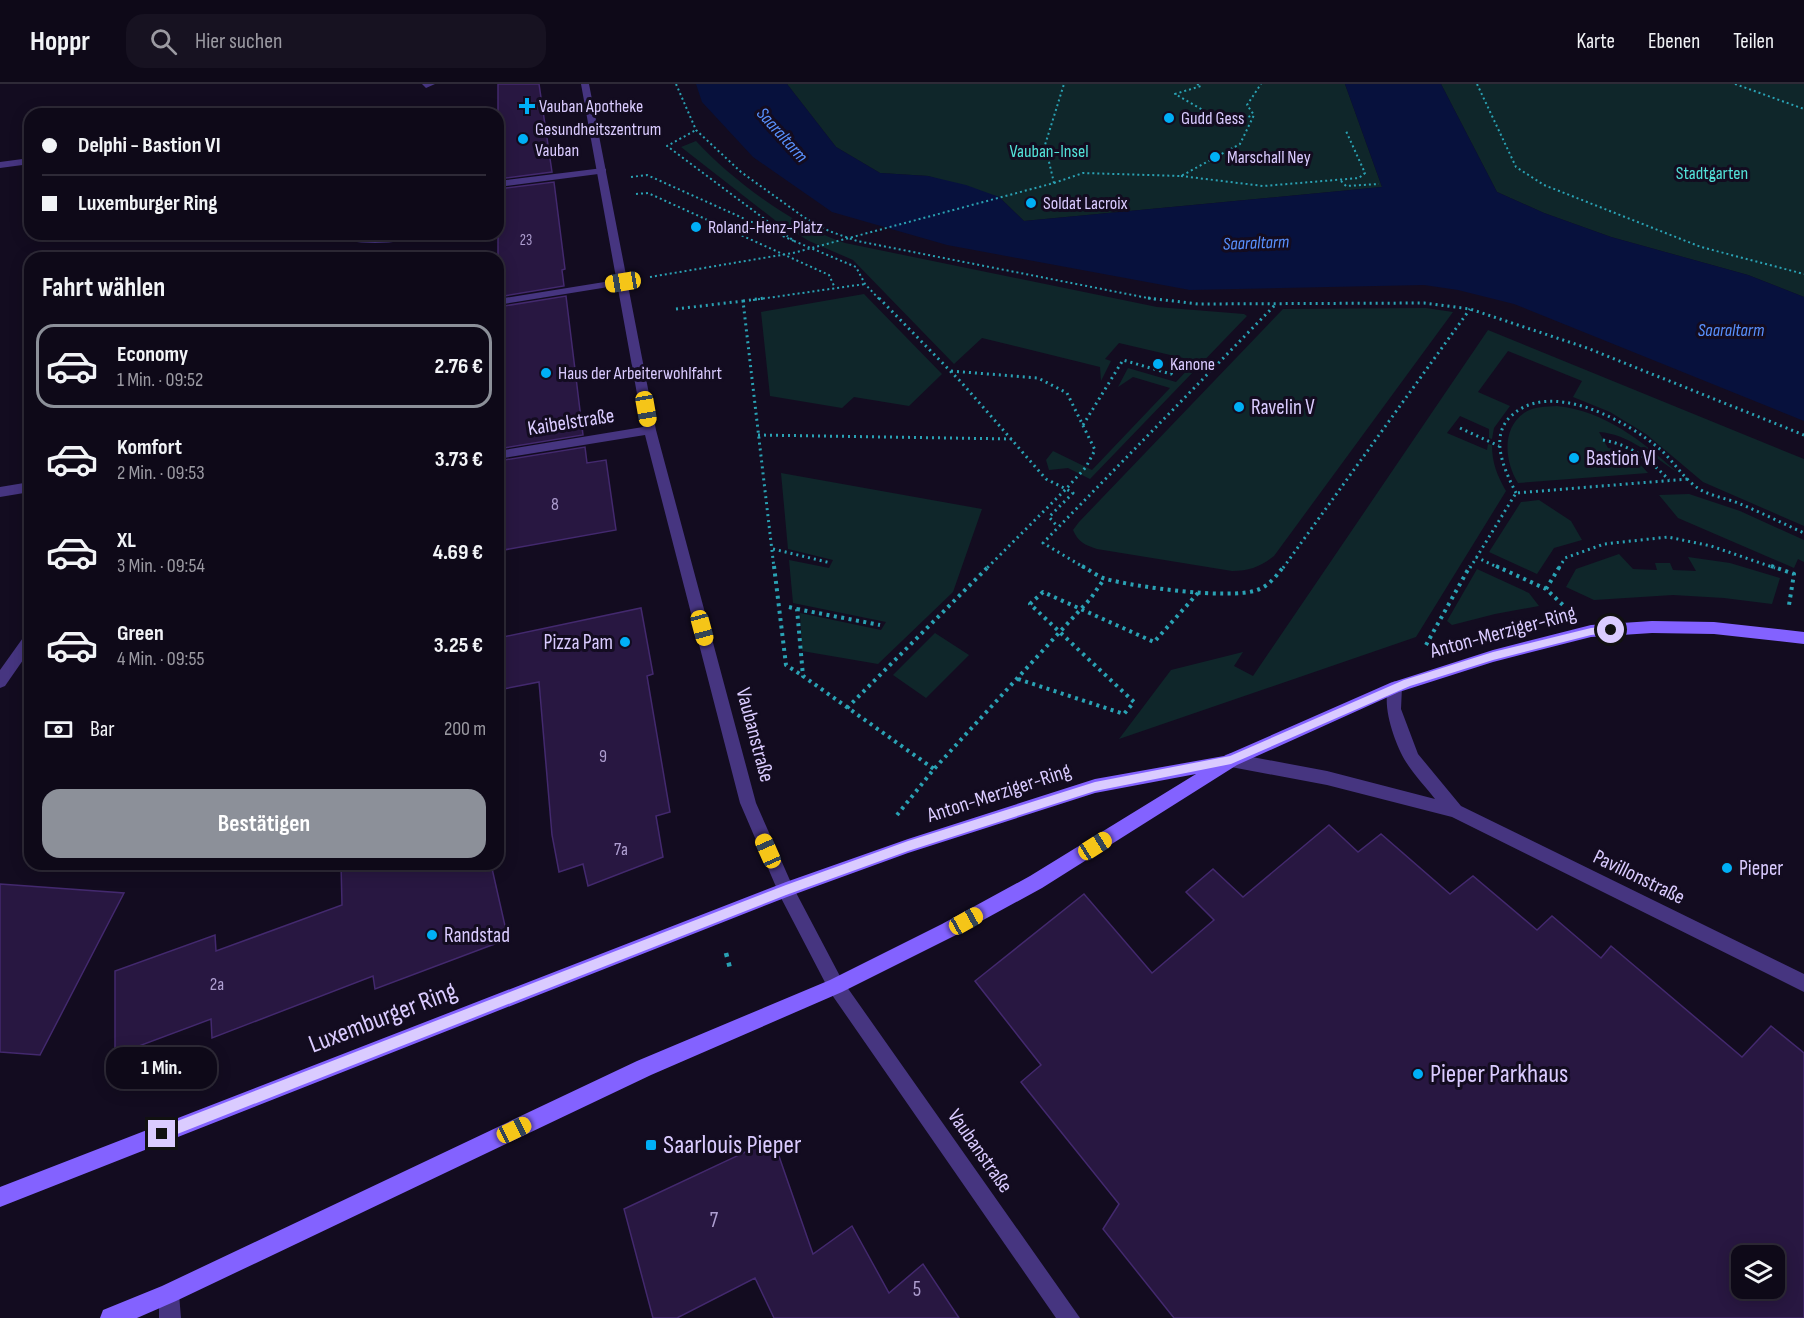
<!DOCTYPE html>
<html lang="de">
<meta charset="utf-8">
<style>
body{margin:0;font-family:"Sofia Sans Condensed",sans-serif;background:#171221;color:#f1f3f6;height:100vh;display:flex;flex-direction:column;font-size:22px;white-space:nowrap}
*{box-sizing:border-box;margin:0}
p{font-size:20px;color:#9b9aa2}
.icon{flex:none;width:33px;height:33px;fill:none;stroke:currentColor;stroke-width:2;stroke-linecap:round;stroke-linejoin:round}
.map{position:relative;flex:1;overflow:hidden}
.drawer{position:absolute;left:24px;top:168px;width:480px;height:618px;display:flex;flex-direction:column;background:#0e0918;border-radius:18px;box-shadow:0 3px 15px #0003,0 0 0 2px #2e2a37}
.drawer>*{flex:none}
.top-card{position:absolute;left:24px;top:24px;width:480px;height:132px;border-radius:18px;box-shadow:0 3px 15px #0003,0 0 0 2px #2e2a37;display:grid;align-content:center;height:132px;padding:0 18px;background:#0e0918}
.buttons{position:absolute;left:1731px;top:1161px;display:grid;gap:12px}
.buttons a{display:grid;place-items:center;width:54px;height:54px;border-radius:12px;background:#0e0918;box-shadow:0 3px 15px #0003,0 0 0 2px #2e2a37;font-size:30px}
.end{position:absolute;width:27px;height:27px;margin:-14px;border:8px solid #dacbff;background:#111;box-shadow:0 0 0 3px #111}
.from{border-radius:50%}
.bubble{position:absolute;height:42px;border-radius:18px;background:#0e0918;box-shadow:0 3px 15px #0003,0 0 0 2px #2e2a37;font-size:20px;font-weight:700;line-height:42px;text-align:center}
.car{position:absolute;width:18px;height:36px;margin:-18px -9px;border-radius:8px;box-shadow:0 0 4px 2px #0007;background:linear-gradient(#f5c518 24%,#345 0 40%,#f5c518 0 76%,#345 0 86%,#f5c518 0)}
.top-card b{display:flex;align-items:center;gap:21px;height:57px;font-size:22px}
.top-card b+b{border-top:2px solid #2e2a37}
.top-card i{width:15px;height:15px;background:#f1f3f6}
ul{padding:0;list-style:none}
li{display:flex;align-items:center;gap:18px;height:84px;margin:0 12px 9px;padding:0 6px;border:3px solid transparent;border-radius:18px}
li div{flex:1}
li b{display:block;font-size:22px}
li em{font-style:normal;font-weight:700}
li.active{border-color:#8c9099}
li>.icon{width:54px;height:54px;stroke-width:1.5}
h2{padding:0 18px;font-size:27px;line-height:72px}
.pay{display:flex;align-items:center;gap:15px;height:66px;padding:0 18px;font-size:22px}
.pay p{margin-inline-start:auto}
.cta{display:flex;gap:12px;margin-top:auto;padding:12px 18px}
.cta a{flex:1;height:69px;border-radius:18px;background:#8c9099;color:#fff;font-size:24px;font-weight:700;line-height:69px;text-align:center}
header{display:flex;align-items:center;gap:36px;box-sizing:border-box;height:84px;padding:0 30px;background:#0e0918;border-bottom:2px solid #2e2a37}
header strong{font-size:28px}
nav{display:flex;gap:33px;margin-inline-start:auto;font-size:21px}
.search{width:420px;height:54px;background:#171221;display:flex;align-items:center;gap:15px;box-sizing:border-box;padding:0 21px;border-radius:18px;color:#9b9aa2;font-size:22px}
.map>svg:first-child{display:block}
.green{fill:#0f262a}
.water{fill:#07113d}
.building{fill:#281741;stroke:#43296e;stroke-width:1.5;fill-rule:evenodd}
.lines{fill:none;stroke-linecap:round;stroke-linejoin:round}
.path-far3{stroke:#2aa2b4;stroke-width:2;stroke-dasharray:2 3;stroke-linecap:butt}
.path-far2{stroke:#2aa2b4;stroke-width:3;stroke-dasharray:2 4;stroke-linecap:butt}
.path-far1{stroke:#2aa2b4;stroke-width:4;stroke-dasharray:3 4.5;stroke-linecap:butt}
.path{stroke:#2aa2b4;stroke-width:4.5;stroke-dasharray:4 6;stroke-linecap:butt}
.lane{fill:#463580;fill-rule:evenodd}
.street{fill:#463580;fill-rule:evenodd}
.secondary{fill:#8362ff;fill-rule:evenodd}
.route{fill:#dacbff}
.poi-dot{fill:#00aff6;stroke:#130c20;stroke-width:2}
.labels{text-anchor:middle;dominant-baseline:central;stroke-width:6;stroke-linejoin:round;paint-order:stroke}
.far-number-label{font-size:15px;fill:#ae9ed0}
.far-poi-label{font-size:18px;fill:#dacbff;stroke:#130c20;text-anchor:start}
.far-water-label{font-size:18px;font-style:italic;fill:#5992ff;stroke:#130c20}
.far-park-label{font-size:18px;fill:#53e2d9;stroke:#130c20}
.number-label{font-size:18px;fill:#ae9ed0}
.poi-label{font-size:21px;fill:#dacbff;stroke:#130c20;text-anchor:start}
.street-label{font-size:21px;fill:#dacbff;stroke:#130c20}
.near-number-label{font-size:21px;fill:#ae9ed0}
.near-street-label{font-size:26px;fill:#dacbff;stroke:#130c20}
.near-poi-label{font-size:26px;fill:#dacbff;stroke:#130c20;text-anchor:start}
</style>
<header>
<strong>Hoppr</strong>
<div class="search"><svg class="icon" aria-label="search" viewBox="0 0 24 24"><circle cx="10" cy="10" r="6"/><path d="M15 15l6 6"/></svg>Hier suchen</div>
<nav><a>Karte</a><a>Ebenen</a><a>Teilen</a></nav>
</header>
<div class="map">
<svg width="1804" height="1234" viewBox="0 0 1804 1234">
<rect width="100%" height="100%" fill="#130c20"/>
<path class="green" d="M787 0H1345L1382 103 1024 137 999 113 928 92 880 89 836 63Z
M1441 0H1804V213L1748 191 1611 153 1544 129 1497 108Z
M696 57C732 96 795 143 845 159L1157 223 1244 230 1247 232 1090 395 1068 384 1049 386 1046 376 1053 367 1092 386 1170 304 1133 293 1118 303 1128 284 1176 298 1196 277 1119 259 1105 275 1111 277 1101 297 1100 283 982 254 954 280 853 176 809 157 776 137 681 63Z
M864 210 942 290 909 322 854 313 842 324 770 312 761 228Z
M1426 224 1453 228 1274 472C1260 483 1249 487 1232 487L1097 465C1085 461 1078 458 1073 446L1079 438 1283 225Z
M1488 246 1804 375V442L1703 398 1646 350 1610 328 1573 313 1582 297 1508 267 1478 308 1510 322 1494 344 1492 355 1489 354V345L1460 332 1447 349 1487 366 1488 360 1492 361C1492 379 1497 391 1506 407L1416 553 1119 655 1171 586 1243 568 1234 582 1253 592Z
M1557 322C1605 327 1642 357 1677 388 1652 372 1629 350 1599 348L1608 364C1626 366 1636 375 1648 389L1518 399C1505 378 1501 345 1524 329 1534 322 1546 323 1557 322Z
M781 389 982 425 953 508 878 580 802 567 800 529 881 546 886 538 793 519 789 476 829 484 833 476 788 465Z
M1689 410 1740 427 1804 456V478L1798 475 1794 484 1678 434 1659 411Z
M1539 416 1571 437 1582 456 1554 464 1537 490 1489 468 1521 418Z
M1619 470 1633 485 1657 486 1655 479H1670L1673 486 1696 487 1688 473 1730 479 1780 494 1772 520 1724 514 1673 511 1594 516 1566 503 1576 485Z
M1477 485 1529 509 1539 522 1495 530 1452 541 1447 537Z
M935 549 969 571 926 614 893 591Z"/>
<path class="water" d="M696 0H787L836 63 880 89 928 92 966 101 999 113 1024 137 1382 103 1345 0H1441L1497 108 1544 129 1611 153 1748 191 1804 213V337L1514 220 1458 206 1424 201 1190 206 947 161 832 128 753 73 702 18Z"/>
<path class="building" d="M498 0H539L552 88 498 95Z
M554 98 565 185 562 186 564 202 498 213V105Z
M566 212 583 351 498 365V223Z
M585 363 587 379 606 376 616 446 498 467V377Z
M641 524 653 590 647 592 670 728 656 732 663 773 588 802 583 780 559 788 552 751 539 598 498 606V554Z
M1329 741 1358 768 1381 750 1450 810 1473 792 1537 846 1552 832 1601 874 1611 862 1742 973 1771 942 1804 969V1234H1174L1103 1145 1119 1120 1021 998 1041 981 975 897 1084 810 1152 889 1214 836 1186 808 1213 785 1243 813ZM1742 1172H1774V1204H1742Z
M341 780H491L508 855 375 905 373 892 212 954 211 935 115 971V887L215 851 216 867 342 821Z
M0 800 124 809 40 971 0 968Z
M773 1055 813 1170 852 1142 889 1209 923 1180 959 1234H774L755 1194 677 1234H653L624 1125Z"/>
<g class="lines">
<path class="path-far3" d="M676 0 696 46 741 88 805 134 829 147 857 157 1158 216
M1197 0 1201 2 1175 10 1229 41 1253 31
M1477 0 1516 83 1544 101 1701 163 1804 190
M1735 0 1804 25
M75 30 78 22
M1181 92 1263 102 1359 94 1365 89 1346 47
M631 93 647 91 794 157 667 62 696 46
M1341 97 1346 102 1379 100
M1054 99 1083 89 1181 92 1240 60 1254 31 1247 21 1261 0
M636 110 648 109 829 191 835 204
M794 157 856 183 865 200 880 216
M650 193 793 169 1054 99 1045 61 1064 0
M753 216 865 200"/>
<path class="path-far2" d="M879 214 962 299 1046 395 1066 405 987 484
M1148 214 1198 220 1424 219 1470 225 1587 264 1804 351
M743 217 764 214
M676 225 743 217 774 484
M951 287 1038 294 1067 309 1095 366 1086 383 1066 405 1073 409 1049 433 1058 443
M1083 341 1123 276 1171 290 1177 279
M1460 344 1499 362
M758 351 1012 355
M1603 356C1631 361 1650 376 1669 396
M1516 409C1505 387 1489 354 1510 333 1549 294 1626 336 1661 366 1674 378 1684 395 1699 405 1711 412 1725 414 1738 419 1760 428 1782 439 1804 449
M773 465 831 479
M1476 473 1499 484
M1085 484 1043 459 1275 221
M1283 484 1470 225
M1470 484 1516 409 1688 395
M1559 484 1565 474 1604 460 1668 453 1711 462 1775 484"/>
<path class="path-far1" d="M774 482 786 581 803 592
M1082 482C1090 486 1098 493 1106 495 1136 503 1230 516 1257 506 1269 502 1277 491 1284 482
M1496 482 1546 505 1564 522
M1771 482 1794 490 1789 521
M1546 505 1560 482
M789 523 797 525 803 592 934 685
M797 525 880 541
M1426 561 1470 482
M1018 595 1124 630 1134 618 1030 520 1043 508 1154 558 1198 509
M847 624 989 482
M897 731 934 685 1091 514 1104 495"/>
<path class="path" d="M726 869 731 888"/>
<path class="lane" d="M422 0H435L426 4Z
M30 74V80L0 84V78Z
M603 84 606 85V89L498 103V97Z
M330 150 375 153 420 150C404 162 346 162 330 150Z
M623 195 627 196V200L498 221V215Z
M30 398V408L0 413V403Z"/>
<path class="street" d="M581 0H589L656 346 756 719 792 801 842 896 1080 1234H1056L830 908 780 812 740 719 645 351 498 375V367L643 343Z
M30 549V566L5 602 0 604V586L25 551Z
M1395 597 1400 599 1402 603 1401 625 1418 670 1461 722 1804 890V908L1452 733 1327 701 1231 683 1225 681 1223 676 1225 671 1231 669 1327 687 1435 715C1426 703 1414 691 1406 678 1395 660 1380 619 1390 599Z
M169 1200 176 1203 179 1210 181 1234H159V1210L162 1203Z"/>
<path class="secondary" d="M1652 537 1714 538 1804 548V560L1714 550 1652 549 1591 553 1493 578 1399 608 1237 681 1042 804 954 852 842 908 651 991 176 1217 137 1234H100L103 1226 162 1202 637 977 830 896 942 840 1030 792 1196 690 1095 709 908 769 787 813 0 1123V1103L786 798 908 755 1095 695 1224 672 1390 599 1493 566 1591 541Z"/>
</g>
<path class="route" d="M1611 542 1615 543V548L1591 551 1493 576 1410 602 1231 680 1095 707 908 767 786 811 162 1056 158 1054 156 1050 158 1045 162 1043 786 801 908 757 1095 698 1230 672 1404 596 1493 568 1591 544Z"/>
<g class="poi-dot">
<path d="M524 13h6v6h6v6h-6v6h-6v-6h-6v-6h6z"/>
<circle cx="1169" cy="34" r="6"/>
<circle cx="523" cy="55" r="6"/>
<circle cx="1215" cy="73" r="6"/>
<circle cx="1031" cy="119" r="6"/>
<circle cx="696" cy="143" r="6"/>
<circle cx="1158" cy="280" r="6"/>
<circle cx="546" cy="289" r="6"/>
<circle cx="1239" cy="323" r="6"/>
<circle cx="1574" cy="374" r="6"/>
<circle cx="625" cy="558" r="6"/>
<circle cx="1727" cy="784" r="6"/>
<circle cx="432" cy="851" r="6"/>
<circle cx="1418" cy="990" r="6"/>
<rect x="645" y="1055" width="12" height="12" rx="3"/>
</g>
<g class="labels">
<g class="far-number-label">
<text x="526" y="156">23</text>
</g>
<g class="far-poi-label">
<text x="539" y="22">Vauban Apotheke</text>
<text x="1181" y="34">Gudd Gess</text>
<text x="535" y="45">Gesundheitszentrum<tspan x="535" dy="21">Vauban</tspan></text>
<text x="1227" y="73">Marschall Ney</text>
<text x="1043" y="119">Soldat Lacroix</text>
<text x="708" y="143">Roland-Henz-Platz</text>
<text x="1170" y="280">Kanone</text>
<text x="558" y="289">Haus der Arbeiterwohlfahrt</text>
</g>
<g class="far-water-label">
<text transform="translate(782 51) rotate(48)">Saaraltarm</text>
<text transform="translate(1256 159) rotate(-2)">Saaraltarm</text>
<text x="1731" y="246">Saaraltarm</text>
</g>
<g class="far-park-label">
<text x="1049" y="67">Vauban-Insel</text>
<text x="1712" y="89">Stadtgarten</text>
</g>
<g class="number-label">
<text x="555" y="420">8</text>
<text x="603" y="672">9</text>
<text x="621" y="765">7a</text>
<text x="217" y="900">2a</text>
</g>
<g class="poi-label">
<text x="1251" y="323">Ravelin V</text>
<text x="1586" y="374">Bastion VI</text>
<text x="613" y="558" text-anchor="end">Pizza Pam</text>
<text x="1739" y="784">Pieper</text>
<text x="444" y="851">Randstad</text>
</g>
<g class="street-label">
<text transform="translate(571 338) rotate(-9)">Kaibelstraße</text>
<text transform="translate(1503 548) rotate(-15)">Anton-Merziger-Ring</text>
<text transform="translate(755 651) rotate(75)">Vaubanstraße</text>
<text transform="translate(999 709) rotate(-18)">Anton-Merziger-Ring</text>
<text transform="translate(1639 793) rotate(26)">Pavillonstraße</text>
<text transform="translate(980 1067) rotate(55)">Vaubanstraße</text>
</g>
<g class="near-number-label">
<text x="714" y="1136">7</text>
<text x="917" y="1205">5</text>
</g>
<g class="near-street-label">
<text transform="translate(383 934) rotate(-21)">Luxemburger Ring</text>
</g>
<g class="near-poi-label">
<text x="1430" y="990">Pieper Parkhaus</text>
<text x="663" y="1061">Saarlouis Pieper</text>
</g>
</g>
</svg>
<div class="buttons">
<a><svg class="icon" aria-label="layers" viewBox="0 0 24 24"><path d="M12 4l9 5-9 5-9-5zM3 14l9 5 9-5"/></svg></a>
</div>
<i class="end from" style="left:1611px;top:546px"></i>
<i class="end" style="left:162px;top:1050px"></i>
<div class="bubble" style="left:106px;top:963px;width:111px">1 Min.</div>
<i class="car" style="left:623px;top:198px;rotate:261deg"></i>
<i class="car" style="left:646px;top:325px;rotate:170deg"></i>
<i class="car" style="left:702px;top:544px;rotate:165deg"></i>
<i class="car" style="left:1095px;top:762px;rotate:58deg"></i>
<i class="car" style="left:768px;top:767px;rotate:336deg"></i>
<i class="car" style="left:966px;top:837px;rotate:61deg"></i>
<i class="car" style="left:514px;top:1046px;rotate:64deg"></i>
<div class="top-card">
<b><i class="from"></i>Delphi - Bastion VI</b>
<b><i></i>Luxemburger Ring</b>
</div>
<section class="drawer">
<h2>Fahrt wählen</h2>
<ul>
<li class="active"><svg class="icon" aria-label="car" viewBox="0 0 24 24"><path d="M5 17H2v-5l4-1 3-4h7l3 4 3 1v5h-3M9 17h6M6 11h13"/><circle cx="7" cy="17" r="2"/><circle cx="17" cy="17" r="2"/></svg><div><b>Economy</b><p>1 Min. · 09:52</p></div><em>2.76 €</em></li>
<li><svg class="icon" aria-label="car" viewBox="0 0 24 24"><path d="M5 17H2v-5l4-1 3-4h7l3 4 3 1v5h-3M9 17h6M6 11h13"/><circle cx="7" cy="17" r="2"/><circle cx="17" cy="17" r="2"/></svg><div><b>Komfort</b><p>2 Min. · 09:53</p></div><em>3.73 €</em></li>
<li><svg class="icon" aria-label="car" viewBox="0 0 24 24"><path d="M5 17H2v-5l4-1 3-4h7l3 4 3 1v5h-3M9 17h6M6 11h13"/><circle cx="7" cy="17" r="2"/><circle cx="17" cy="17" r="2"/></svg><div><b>XL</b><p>3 Min. · 09:54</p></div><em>4.69 €</em></li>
<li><svg class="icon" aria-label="car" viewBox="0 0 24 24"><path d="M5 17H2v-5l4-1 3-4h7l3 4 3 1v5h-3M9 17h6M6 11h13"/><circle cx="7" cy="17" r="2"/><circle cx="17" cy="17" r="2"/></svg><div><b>Green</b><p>4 Min. · 09:55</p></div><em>3.25 €</em></li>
</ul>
<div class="pay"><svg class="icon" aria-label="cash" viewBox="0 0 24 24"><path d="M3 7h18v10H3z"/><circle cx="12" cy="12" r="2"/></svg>Bar<p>200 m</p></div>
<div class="cta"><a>Bestätigen</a></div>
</section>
</div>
